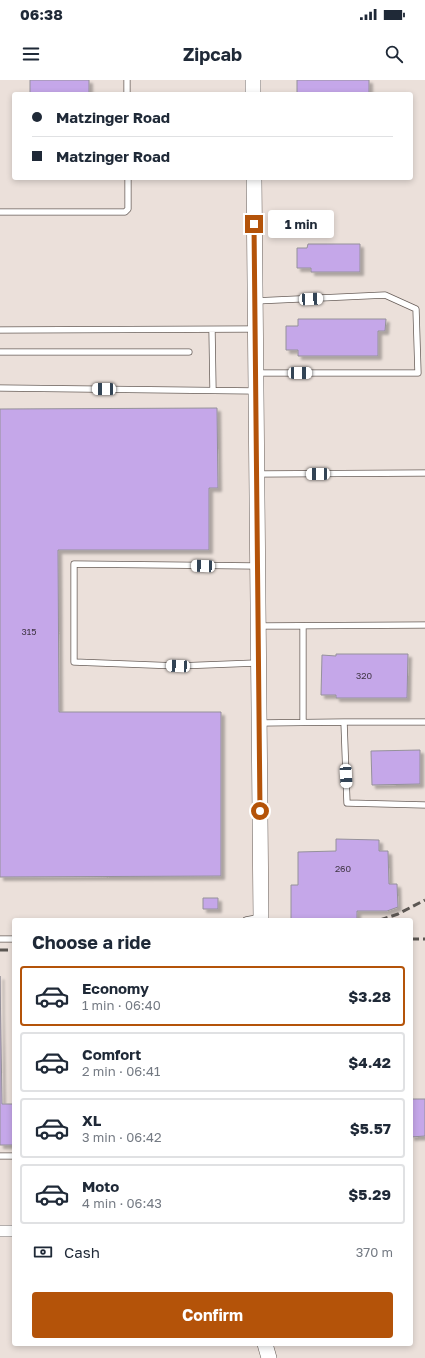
<!DOCTYPE html>
<meta charset="utf-8">
<style>
body{margin:0;font-family:"Golos Text",sans-serif;background:#f2f2f3;color:#1f2937;height:100vh;display:flex;flex-direction:column;font-size:15px;white-space:nowrap}
*{box-sizing:border-box;margin:0}
p{font-size:13px;color:#747a83}
.icon{flex:none;width:22px;height:22px;fill:none;stroke:currentColor;stroke-width:2;stroke-linecap:round;stroke-linejoin:round}
.map{position:relative;flex:1;overflow:hidden}
.panel{position:absolute;left:12px;top:838px;width:401px;height:428px;display:flex;flex-direction:column;background:#fff;border-radius:4px;box-shadow:0 2px 6px #0003}
.panel>*{flex:none}
.top-card{position:absolute;left:12px;top:12px;width:401px;height:88px;border-radius:4px;box-shadow:0 2px 6px #0003;display:grid;align-content:center;height:88px;padding:0 20px;background:#fff}
.end{position:absolute;width:18px;height:18px;margin:-9px;border:5px solid #b45309;background:#fff;box-shadow:0 0 0 2px #fff}
.from{border-radius:50%}
.bubble{position:absolute;height:28px;border-radius:4px;background:#fff;box-shadow:0 2px 6px #0003;font-size:13px;font-weight:700;line-height:28px;text-align:center}
.car{position:absolute;width:12px;height:24px;margin:-12px -6px;border-radius:5px;box-shadow:0 0 3px 1px #0007;background:linear-gradient(#fff 24%,#345 0 40%,#fff 0 76%,#345 0 86%,#fff 0)}
.top-card b{display:flex;align-items:center;gap:14px;height:38px;font-size:15px}
.top-card b+b{border-top:1px solid #e0e1e3}
.top-card i{width:10px;height:10px;background:#1f2937}
ul{padding:0;list-style:none}
li{display:flex;align-items:center;gap:12px;height:60px;margin:0 8px 6px;padding:0 12px;border:2px solid #e0e1e3;border-radius:4px}
li div{flex:1}
li b{display:block;font-size:15px}
li em{font-style:normal;font-weight:700}
li.current{border-color:#b45309}
li>.icon{width:36px;height:36px;stroke-width:1.5}
h2{padding:0 20px;font-size:18px;line-height:48px}
.pay{display:flex;align-items:center;gap:10px;height:44px;padding:0 20px;font-size:15px}
.pay p{margin-inline-start:auto}
.action{display:flex;gap:8px;margin-top:auto;padding:8px 20px}
.action a{flex:1;height:46px;border-radius:4px;background:#b45309;color:#fff;font-size:16px;font-weight:700;line-height:46px;text-align:center}
.status{display:flex;justify-content:space-between;align-items:center;height:28px;padding:0 20px;background:#fff;direction:ltr}
.status svg{height:11px;fill:currentColor}
header{display:flex;justify-content:space-between;align-items:center;height:52px;padding:0 20px;background:#fff;font-size:18px;font-weight:700}
.map>svg:first-child{display:block}
.building{fill:#c5a7e9;stroke:#95919a;filter:url(#shadow)}
.lines{fill:none;stroke-linecap:round;stroke-linejoin:round}
.lane-casing{stroke:#695f5a;stroke-width:7}
.street-casing{stroke:#695f5a;stroke-width:12}
.secondary-casing{stroke:#695f5a;stroke-width:16}
.lane{stroke:#fff;stroke-width:5.5}
.street{stroke:#fff;stroke-width:11}
.secondary{stroke:#fff;stroke-width:15}
.rail{stroke:#5b5652;stroke-width:3;stroke-dasharray:8 4;stroke-linecap:butt}
.route{stroke:#b45309;stroke-width:5}
.labels{text-anchor:middle;dominant-baseline:central;stroke-width:3;stroke-linejoin:round;paint-order:stroke}
.number-label{font-size:9px;fill:#403645}
</style>
<div class="status"><b>06:38</b><svg viewBox="0 0 49 12"><path d="M0 12V9h3v3zM5 12V6h3v6zM10 12V3h3v9zM15 12V0h3v12zM26 1h20v11H26zM47 4h2v5h-2z"/></svg></div>
<header><svg class="icon" aria-label="menu" viewBox="0 0 24 24"><path d="M4 6h16M4 12h16M4 18h16"/></svg>Zipcab<svg class="icon" aria-label="search" viewBox="0 0 24 24"><circle cx="10" cy="10" r="6"/><path d="M15 15l6 6"/></svg></header>
<div class="map">
<svg width="425" height="1278" viewBox="0 0 425 1278">
<defs>
<filter id="shadow"><feDropShadow dx="3.5" dy="3.5" stdDeviation="1" flood-color="#0004"/></filter>
</defs>
<rect width="100%" height="100%" fill="#ebe0da"/>
<path class="building" d="M30 0H89V14H30Z
M297 0H369V14H297Z
M308 164H360V192H311V188H297V168H307Z
M298 239H386L385 251H378V276H298V270H286V246H298Z
M217 328 218 408H209V470H58L59 632H221V796L0 797V329Z
M336 574H408L407 618H336V615H321L322 575 336 576Z
M420 670V704L372 705 371 671Z
M336 759 379 760V771H388L389 804H397L398 827 387 831H357V840H291V805H298V772L336 771Z
M203 818H218V829H203Z
M0 896 2 1024H14V1065H0Z
M411 1019H425V1056L411 1057Z"/>
<g class="lines">
<defs>
<path id="lane" d="M127 0V14
M0 132H125L128 129V98
M255 221 385 215 416 229 418 293H256
M0 250 254 249
M212 250 213 310
M0 272H189
M0 308 256 311
M257 394 425 393
M256 486 74 484V582L178 586 258 583
M259 546 425 545
M303 546V642
M344 642H425
M260 643 344 642 347 723 425 725
M246 840 261 837
M0 859H14
M0 1076H14"/>
<path id="street" d="M0 1151H14"/>
<path id="secondary" d="M253 0V14
M254 98 261 840
M265 1264 269 1278"/>
</defs>
<use href="#lane" class="lane-casing"/>
<use href="#street" class="street-casing"/>
<use href="#secondary" class="secondary-casing"/>
<use href="#lane" class="lane"/>
<use href="#street" class="street"/>
<use href="#secondary" class="secondary"/>
<path class="rail" d="M380 840 398 834 425 820
M411 859H425
M0 870H14"/>
</g>
<g class="lines">
<path class="route" d="M254 144 260 731"/>
</g>
<g class="labels">
<g class="number-label">
<text x="29" y="551">315</text>
<text x="364" y="595">320</text>
<text x="343" y="788">260</text>
</g>
</g>
</svg>
<i class="end from" style="left:260px;top:731px"></i>
<i class="end" style="left:254px;top:144px"></i>
<div class="bubble" style="left:268px;top:130px;width:66px">1 min</div>
<i class="car" style="left:311px;top:219px;rotate:87deg"></i>
<i class="car" style="left:300px;top:293px;rotate:90deg"></i>
<i class="car" style="left:104px;top:309px;rotate:271deg"></i>
<i class="car" style="left:318px;top:394px;rotate:269deg"></i>
<i class="car" style="left:203px;top:486px;rotate:272deg"></i>
<i class="car" style="left:178px;top:586px;rotate:273deg"></i>
<i class="car" style="left:346px;top:696px;rotate:177deg"></i>
<div class="top-card">
<b><i class="from"></i>Matzinger Road</b>
<b><i></i>Matzinger Road</b>
</div>
<section class="panel">
<h2>Choose a ride</h2>
<ul>
<li class="current"><svg class="icon" aria-label="car" viewBox="0 0 24 24"><path d="M5 17H2v-5l4-1 3-4h7l3 4 3 1v5h-3M9 17h6M6 11h13"/><circle cx="7" cy="17" r="2"/><circle cx="17" cy="17" r="2"/></svg><div><b>Economy</b><p>1 min · 06:40</p></div><em>$3.28</em></li>
<li><svg class="icon" aria-label="car" viewBox="0 0 24 24"><path d="M5 17H2v-5l4-1 3-4h7l3 4 3 1v5h-3M9 17h6M6 11h13"/><circle cx="7" cy="17" r="2"/><circle cx="17" cy="17" r="2"/></svg><div><b>Comfort</b><p>2 min · 06:41</p></div><em>$4.42</em></li>
<li><svg class="icon" aria-label="car" viewBox="0 0 24 24"><path d="M5 17H2v-5l4-1 3-4h7l3 4 3 1v5h-3M9 17h6M6 11h13"/><circle cx="7" cy="17" r="2"/><circle cx="17" cy="17" r="2"/></svg><div><b>XL</b><p>3 min · 06:42</p></div><em>$5.57</em></li>
<li><svg class="icon" aria-label="car" viewBox="0 0 24 24"><path d="M5 17H2v-5l4-1 3-4h7l3 4 3 1v5h-3M9 17h6M6 11h13"/><circle cx="7" cy="17" r="2"/><circle cx="17" cy="17" r="2"/></svg><div><b>Moto</b><p>4 min · 06:43</p></div><em>$5.29</em></li>
</ul>
<div class="pay"><svg class="icon" aria-label="cash" viewBox="0 0 24 24"><path d="M3 7h18v10H3z"/><circle cx="12" cy="12" r="2"/></svg>Cash<p>370 m</p></div>
<div class="action"><a>Confirm</a></div>
</section>
</div>
